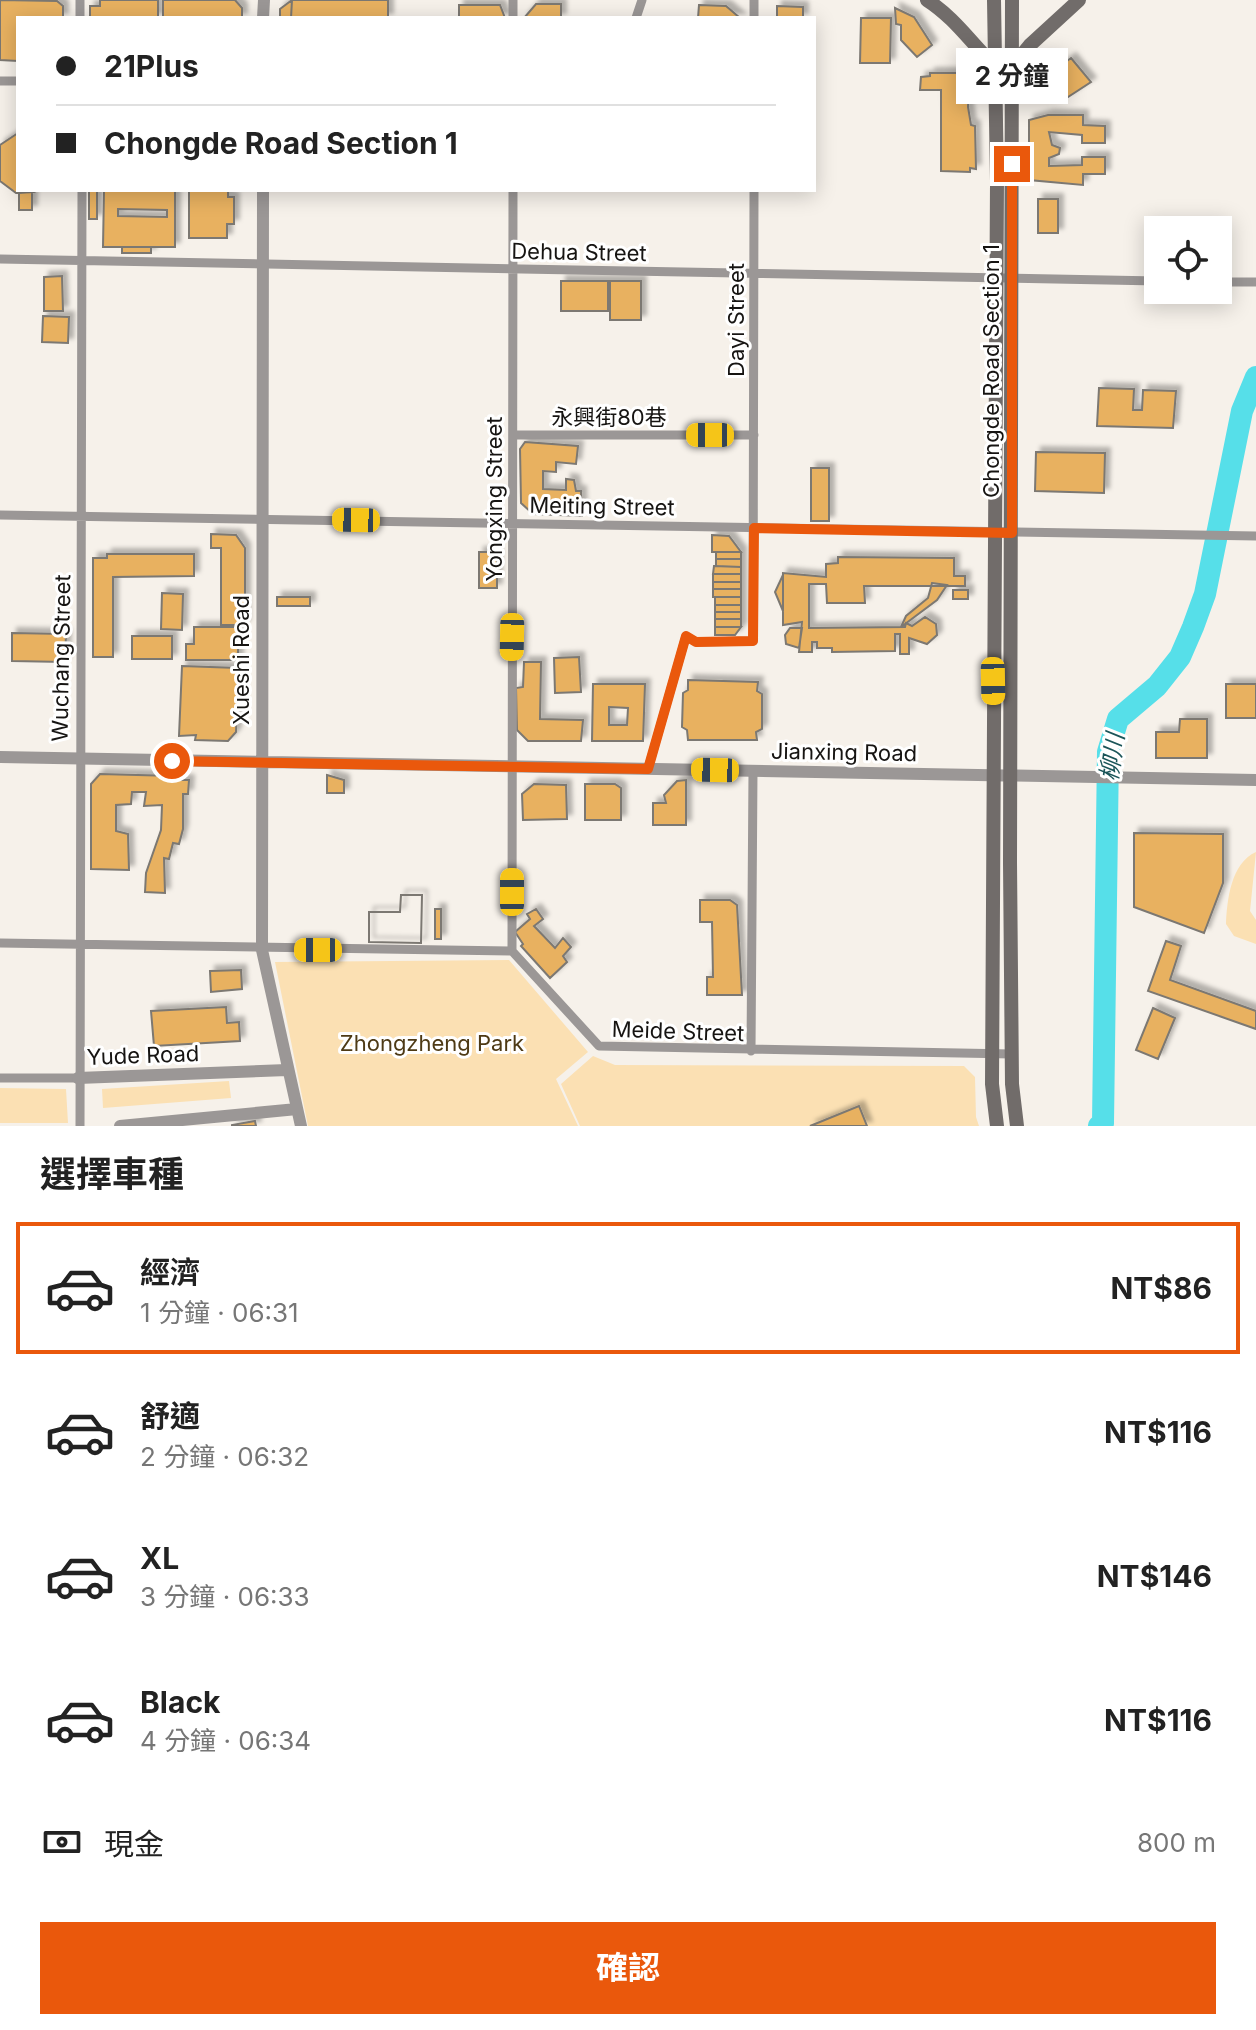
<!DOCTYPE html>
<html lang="zh-TW">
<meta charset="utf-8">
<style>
body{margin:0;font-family:Inter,"Noto Sans TC",sans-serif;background:#f2f2f2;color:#222;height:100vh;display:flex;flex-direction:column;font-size:30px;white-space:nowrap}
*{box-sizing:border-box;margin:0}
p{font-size:26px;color:#767676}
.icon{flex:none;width:44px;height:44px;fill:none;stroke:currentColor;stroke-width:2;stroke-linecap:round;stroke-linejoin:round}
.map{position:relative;height:1126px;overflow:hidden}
.side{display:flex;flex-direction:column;background:#fff;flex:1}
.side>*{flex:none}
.banner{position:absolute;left:16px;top:16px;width:800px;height:176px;border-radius:0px;box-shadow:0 4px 20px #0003;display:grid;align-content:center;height:176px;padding:0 40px;background:#fff}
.fabs{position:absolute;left:1144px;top:216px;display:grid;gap:16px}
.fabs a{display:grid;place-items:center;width:88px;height:88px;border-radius:0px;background:#fff;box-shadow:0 4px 20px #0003;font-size:40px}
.end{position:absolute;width:36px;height:36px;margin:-18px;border:10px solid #ea580c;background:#fff;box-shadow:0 0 0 4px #fff}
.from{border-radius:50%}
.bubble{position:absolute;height:56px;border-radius:0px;background:#fff;box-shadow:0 4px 20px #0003;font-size:26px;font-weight:700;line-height:56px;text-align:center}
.car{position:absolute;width:24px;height:48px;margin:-24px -12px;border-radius:10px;box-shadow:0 0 6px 2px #0007;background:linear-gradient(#f5c518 24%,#345 0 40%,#f5c518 0 76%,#345 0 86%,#f5c518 0)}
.banner b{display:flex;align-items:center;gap:28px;height:76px;font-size:30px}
.banner b+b{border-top:2px solid #e0e0e0}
.banner i{width:20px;height:20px;background:#222}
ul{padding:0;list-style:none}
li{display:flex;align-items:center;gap:24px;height:132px;margin:0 16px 12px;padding:0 24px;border:4px solid transparent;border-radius:0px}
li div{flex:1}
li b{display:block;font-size:30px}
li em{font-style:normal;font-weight:700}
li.on{border-color:#ea580c}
li>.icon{width:72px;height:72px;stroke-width:1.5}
h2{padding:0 40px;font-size:36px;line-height:96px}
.pay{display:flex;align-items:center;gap:20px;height:88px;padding:0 40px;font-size:30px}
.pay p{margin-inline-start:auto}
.primary-button{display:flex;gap:16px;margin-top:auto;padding:16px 40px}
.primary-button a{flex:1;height:92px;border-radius:0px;background:#ea580c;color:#fff;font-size:32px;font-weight:700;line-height:92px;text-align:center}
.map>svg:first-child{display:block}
.green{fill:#fbe0b3}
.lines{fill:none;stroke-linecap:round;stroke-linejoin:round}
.river{stroke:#56dfe9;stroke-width:22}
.building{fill:#e8b160;stroke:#7c7872;stroke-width:2;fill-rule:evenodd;filter:url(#shadow)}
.minor{stroke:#9b9796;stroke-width:9}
.tertiary{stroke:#9b9796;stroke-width:12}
.secondary{stroke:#716c6a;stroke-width:14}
.route{stroke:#ea580c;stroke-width:10}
.labels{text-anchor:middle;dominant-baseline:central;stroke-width:6;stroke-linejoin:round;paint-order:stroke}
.street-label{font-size:22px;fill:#161412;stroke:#fff}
.park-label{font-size:22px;fill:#4e3a15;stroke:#fff}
.water-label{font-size:24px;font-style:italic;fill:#1b5559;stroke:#fff}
</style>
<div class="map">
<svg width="1256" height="1126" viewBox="0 0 1256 1126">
<defs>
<filter id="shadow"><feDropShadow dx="5" dy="-5" stdDeviation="2" flood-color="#0004"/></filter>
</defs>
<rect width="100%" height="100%" fill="#f6f1ea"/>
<path class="green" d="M1256 852 1250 911 1256 920V944L1234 936 1226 924C1227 900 1231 863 1256 852Z
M509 960 588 1052 556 1079 578 1126H308L275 962Z
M593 1056 615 1065 964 1066 975 1077 976 1117 979 1126H580L561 1084Z
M229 1081 231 1098 103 1108 102 1089Z
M0 1088 66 1089 68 1123H0Z"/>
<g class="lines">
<path class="river" d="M1099 1126 1103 1123 1108 752 1118 719 1157 686 1180 657 1193 627 1205 594 1242 411 1256 377"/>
</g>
<path class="building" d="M0 0 57 1 63 6V18H18V61L0 60Z
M100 0H158V18H90V6H100Z
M163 0H235L242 8V18H163Z
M292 0H388V18H291Z
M292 0 291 18H280V9Z
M536 4H561V18H524Z
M459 5H500L505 18H459Z
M699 5 726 6 740 18H698Z
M777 6 803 7V18H777Z
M895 8 914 17 932 45 917 57 901 40V25L896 24Z
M861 18H891L890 63H860Z
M1071 58 1091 82 1068 97H1030L1032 81 1048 80V75Z
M930 73H961L969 81 968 107 971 125 975 126 976 169 970 168V172L941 171V90H920L921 77 930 76Z
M1048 115H1083V125L1105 126V143H1082V135L1049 132 1052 145 1060 148 1059 154 1049 158V166L1082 165V157H1105V174H1083V185L1029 180V120Z
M18 133V190H39L34 192 16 193 0 181V145Z
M175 190V247H103L104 190ZM118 209 167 210V217L118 216Z
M189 190H228V197H234V224H227V238H189Z
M89 191H97V219H89Z
M32 192V210H19V193Z
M1038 199H1058V233H1038Z
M122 247H151V253H122Z
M62 276 63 311H44V277Z
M561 281H608V311H561Z
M610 281H641V320H610Z
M43 316 69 317 68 343 42 342Z
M1099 388 1134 389 1133 410H1142L1143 390 1176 391 1173 428 1097 426Z
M525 442 578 446 576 464 556 462V472L543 471V489L566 490V479L574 480 576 491H581L582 516 533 514 521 503 520 449Z
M1036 452 1105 453 1104 493 1035 491Z
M811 468H829V521H811Z
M211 534 236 535 245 548V625H221V548H211Z
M712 535 729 536 741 552H712Z
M479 552H497V588H479Z
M716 552H741V559H716Z
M107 554H194V576L113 577V657H93V558H107Z
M838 557 954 558V576H965V586H864L865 603H827L826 584H809V628L905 627 906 623 912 626 925 617 936 624 937 635 927 644 909 638V654H900V634H895V651L832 652V648H817V642H812V652H799L802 622 783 625V573L826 577V564L838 563Z
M716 559H741V567L716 566Z
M714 566 741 567V574H713Z
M713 574H741V582H713Z
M783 575V611L775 592Z
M713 582H741V589H713Z
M932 583 947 585 937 600 901 627 906 616 928 598Z
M713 589H741V597H713Z
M953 590H968V599H953Z
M162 593 183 594 182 630 161 629Z
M277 597H310V606H277Z
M715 597H741V605H715Z
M715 605H741V612H715Z
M715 612H741V619H715Z
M715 619H741V627H715Z
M194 627H238V660H186V644H194Z
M715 627H741L735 635H715Z
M790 628H802L799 648 786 644 785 635Z
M12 633 66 634 65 662 12 661Z
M132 636H172V659H132Z
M579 657 581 692 555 693 554 658Z
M524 662H541L540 719 583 720 581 741H528L517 730 516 688 523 687Z
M182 666 238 668 236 732 228 741 195 740 196 735 179 736Z
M688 680 758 682 757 691 762 694V729L756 732 757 740H688L687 730 682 727 683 693 688 690Z
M593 684H645L643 741H592Z
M1226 684H1256V718H1226Z
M609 707 628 708 627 725H609Z
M1180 719H1207V758H1156V732H1179Z
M100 774 174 776 173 780H189L188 794H183V829L179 844 173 843 169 859 164 858 165 893 145 892 146 873 161 830 162 805 144 806 146 792H132L131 804 116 805V831L128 834 129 870 91 869V784Z
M327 775 344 780V793H327Z
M686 780V825H653V803H666L664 795 677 781Z
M534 784 566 785 567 819 523 820 522 794Z
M585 784H615L621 788V820H585Z
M1134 833 1223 834V883L1204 933 1134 907Z
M401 895H422L421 943 369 942V912H400Z
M401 895H422L421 943 369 942V912H400Z
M700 900H730L737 905 742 995H707V977H713L712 922H700Z
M435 909H441V939H435Z
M536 909 543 919 534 926 555 948 563 938 571 947 563 956 567 962 550 978 521 946 523 944 515 932 530 919 527 914Z
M1166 941 1181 946 1170 980 1256 1011V1029L1148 991Z
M241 970 242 989 211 992 210 971Z
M226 1007 227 1023 239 1022 240 1041 154 1046 151 1011Z
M1153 1008 1175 1018 1158 1059 1136 1050Z
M859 1106 867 1126H810Z
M255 1121 256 1126H232V1125Z"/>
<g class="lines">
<path class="minor" d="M80 0V18
M513 18V0
M636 18 642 0
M754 18V0
M0 81H18
M0 259 1158 281
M1218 282H1256
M513 435H754
M0 515 1256 536
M648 769 686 636 696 642 753 641 754 190
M0 943 512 951 599 1046 1012 1054
M512 951 513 190
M751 1051 753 771
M0 1078H78
M80 1126 82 190"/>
<path class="tertiary" d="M263 18 264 0
M263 190 262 950 301 1126
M0 757 1256 780
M78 1078 287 1070
M120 1126 297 1109"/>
<path class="secondary" d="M927 0C955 18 971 43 995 66
M994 0 997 182 992 1084 997 1126
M1012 0 1010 863 1012 1084 1017 1126
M1012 67 1030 45 1079 0"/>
</g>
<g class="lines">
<path class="route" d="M172 761 648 769 686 636 696 642 753 641 754 528 1012 533V164"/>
</g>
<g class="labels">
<g class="street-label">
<text transform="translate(579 252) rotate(1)">Dehua Street</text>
<text transform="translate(736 320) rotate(-90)">Dayi Street</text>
<text transform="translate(991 371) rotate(-90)">Chongde Road Section 1</text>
<text x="609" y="417">永興街80巷</text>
<text transform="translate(494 499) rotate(-90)">Yongxing Street</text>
<text transform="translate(602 506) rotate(1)">Meiting Street</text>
<text transform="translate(61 658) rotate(-89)">Wuchang Street</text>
<text transform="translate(241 660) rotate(-90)">Xueshi Road</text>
<text transform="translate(844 752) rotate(1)">Jianxing Road</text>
<text transform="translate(678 1031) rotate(2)">Meide Street</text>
<text transform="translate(143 1055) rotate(-2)">Yude Road</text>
</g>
<g class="park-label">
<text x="432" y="1043">Zhongzheng Park</text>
</g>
<g class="water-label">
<text transform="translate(1112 757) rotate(-82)">柳川</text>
</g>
</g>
</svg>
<div class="fabs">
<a><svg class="icon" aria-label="locate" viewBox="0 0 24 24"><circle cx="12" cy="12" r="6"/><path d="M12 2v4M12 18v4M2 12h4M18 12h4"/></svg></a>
</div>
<i class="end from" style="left:172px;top:761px"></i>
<i class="end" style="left:1012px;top:164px"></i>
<div class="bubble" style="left:956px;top:48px;width:112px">2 分鐘</div>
<i class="car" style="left:710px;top:435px;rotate:270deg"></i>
<i class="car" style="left:356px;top:520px;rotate:271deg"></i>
<i class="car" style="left:512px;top:637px;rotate:181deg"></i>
<i class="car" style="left:993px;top:681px;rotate:179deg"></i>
<i class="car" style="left:715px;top:770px;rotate:271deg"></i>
<i class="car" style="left:512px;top:892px;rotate:0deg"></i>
<i class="car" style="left:318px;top:950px;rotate:270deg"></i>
<div class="banner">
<b><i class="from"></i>21Plus</b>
<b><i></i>Chongde Road Section 1</b>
</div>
</div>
<section class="side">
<h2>選擇車種</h2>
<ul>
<li class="on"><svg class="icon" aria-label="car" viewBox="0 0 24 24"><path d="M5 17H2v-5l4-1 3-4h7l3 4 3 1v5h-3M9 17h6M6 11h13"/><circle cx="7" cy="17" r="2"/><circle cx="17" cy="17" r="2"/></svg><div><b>經濟</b><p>1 分鐘 · 06:31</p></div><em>NT$86</em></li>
<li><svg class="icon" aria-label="car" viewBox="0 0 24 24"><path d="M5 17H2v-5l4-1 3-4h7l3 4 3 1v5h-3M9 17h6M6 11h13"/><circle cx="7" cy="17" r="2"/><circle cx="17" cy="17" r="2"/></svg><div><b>舒適</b><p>2 分鐘 · 06:32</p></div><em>NT$116</em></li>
<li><svg class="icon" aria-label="car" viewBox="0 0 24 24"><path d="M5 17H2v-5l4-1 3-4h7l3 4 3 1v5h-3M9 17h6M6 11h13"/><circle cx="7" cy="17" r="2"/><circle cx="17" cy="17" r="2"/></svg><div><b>XL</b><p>3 分鐘 · 06:33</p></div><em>NT$146</em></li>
<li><svg class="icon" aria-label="car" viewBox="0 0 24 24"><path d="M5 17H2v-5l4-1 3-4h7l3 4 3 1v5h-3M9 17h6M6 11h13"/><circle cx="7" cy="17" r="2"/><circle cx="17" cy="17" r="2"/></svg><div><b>Black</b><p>4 分鐘 · 06:34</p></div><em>NT$116</em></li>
</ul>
<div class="pay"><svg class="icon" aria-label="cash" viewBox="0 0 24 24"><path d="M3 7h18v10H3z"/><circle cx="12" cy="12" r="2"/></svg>現金<p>800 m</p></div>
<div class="primary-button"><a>確認</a></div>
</section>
